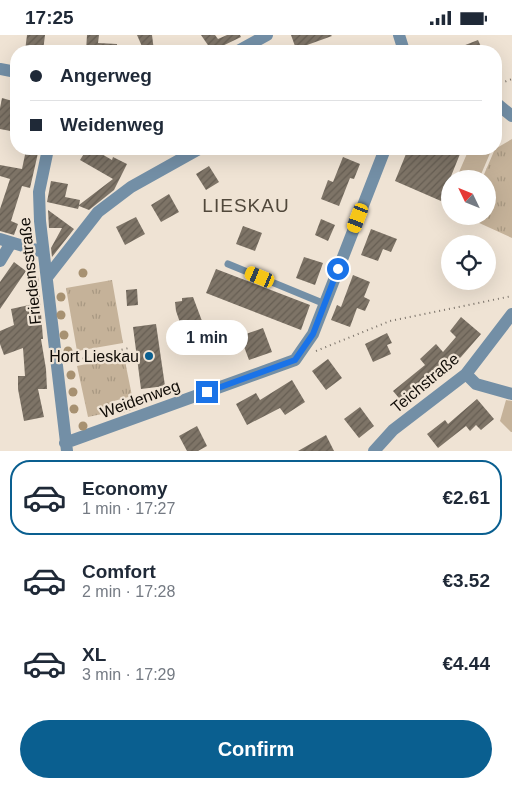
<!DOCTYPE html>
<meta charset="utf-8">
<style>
body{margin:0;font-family:Arial,sans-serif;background:#f2f2f3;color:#1f2937;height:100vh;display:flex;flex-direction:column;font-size:19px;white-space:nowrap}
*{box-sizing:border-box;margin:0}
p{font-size:16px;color:#747a83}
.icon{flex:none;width:28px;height:28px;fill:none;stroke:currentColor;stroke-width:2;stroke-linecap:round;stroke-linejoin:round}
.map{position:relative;height:416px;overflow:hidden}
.side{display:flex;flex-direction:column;background:#fff;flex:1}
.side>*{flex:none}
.top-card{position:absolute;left:10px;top:10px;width:492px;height:110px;border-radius:20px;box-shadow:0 5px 20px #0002;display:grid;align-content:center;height:110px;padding:0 20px;background:#fff}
.needle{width:32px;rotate:313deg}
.buttons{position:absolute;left:441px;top:135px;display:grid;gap:10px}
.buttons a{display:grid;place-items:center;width:55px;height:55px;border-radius:50%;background:#fff;box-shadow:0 5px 20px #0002;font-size:25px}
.end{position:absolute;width:22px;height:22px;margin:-11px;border:6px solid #1a73e8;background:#fff;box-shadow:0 0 0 2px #fff}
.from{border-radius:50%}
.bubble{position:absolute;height:35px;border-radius:18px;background:#fff;box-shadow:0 5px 20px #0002;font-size:16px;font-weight:800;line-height:35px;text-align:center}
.car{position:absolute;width:15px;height:30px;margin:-15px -8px;border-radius:6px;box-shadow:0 0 4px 1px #0007;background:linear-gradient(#f5c518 24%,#345 0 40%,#f5c518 0 76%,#345 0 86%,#f5c518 0)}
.top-card b{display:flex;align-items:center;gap:18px;height:48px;font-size:19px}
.top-card b+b{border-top:1px solid #e0e1e3}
.top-card i{width:12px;height:12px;background:#1f2937}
ul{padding:9px 0 0;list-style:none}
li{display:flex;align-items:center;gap:15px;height:75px;margin:0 10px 8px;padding:0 10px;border:2px solid transparent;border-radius:20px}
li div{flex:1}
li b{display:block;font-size:19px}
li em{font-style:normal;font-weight:800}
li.current{border-color:#0a5f90}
li>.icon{width:45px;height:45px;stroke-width:1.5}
.cta{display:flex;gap:10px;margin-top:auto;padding:10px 20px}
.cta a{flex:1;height:58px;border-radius:30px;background:#0a5f90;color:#fff;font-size:20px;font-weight:800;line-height:58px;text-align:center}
.status{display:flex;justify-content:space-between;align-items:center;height:35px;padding:0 25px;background:#fff;direction:ltr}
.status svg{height:14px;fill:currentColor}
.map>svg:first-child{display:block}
.green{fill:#c5b299}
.park{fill:url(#park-tufts)}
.building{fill:url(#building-hatch)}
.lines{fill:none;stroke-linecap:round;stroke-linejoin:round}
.path{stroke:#7b736a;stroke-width:2;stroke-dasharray:1 4;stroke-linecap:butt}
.lane{stroke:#738fa6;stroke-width:7}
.street{stroke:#738fa6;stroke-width:12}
.tree{fill:#a79171}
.route{stroke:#1a73e8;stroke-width:6}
.poi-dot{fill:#0a5f90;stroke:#efe3d4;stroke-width:2}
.labels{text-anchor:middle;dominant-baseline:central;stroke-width:4.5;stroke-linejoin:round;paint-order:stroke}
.street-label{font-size:16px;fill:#100c07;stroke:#efe3d4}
.poi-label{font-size:16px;fill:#100c07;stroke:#efe3d4;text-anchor:end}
.quarter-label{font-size:19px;letter-spacing:1px;fill:#51483b;stroke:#efe3d4}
</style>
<div class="status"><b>17:25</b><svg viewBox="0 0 49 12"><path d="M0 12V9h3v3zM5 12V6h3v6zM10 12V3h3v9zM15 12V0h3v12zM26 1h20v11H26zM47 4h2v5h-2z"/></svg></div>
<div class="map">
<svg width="512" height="416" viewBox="0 0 512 416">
<defs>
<pattern id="park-tufts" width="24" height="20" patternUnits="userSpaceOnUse" patternTransform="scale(1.25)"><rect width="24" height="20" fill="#c5b299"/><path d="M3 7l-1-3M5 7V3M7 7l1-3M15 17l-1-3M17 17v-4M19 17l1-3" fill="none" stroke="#a89882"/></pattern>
<pattern id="building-hatch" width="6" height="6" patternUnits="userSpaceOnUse" patternTransform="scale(1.25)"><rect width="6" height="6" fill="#7e7467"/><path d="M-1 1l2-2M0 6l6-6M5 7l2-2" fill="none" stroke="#665e53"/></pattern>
</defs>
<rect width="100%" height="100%" fill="#efe3d4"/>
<path class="green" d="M469 114H484L491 116 479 144H456Z
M506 365 512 366V397H511L500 386Z"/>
<path class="park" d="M512 104V203L466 182 488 181V144H482L495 114Z
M112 245 123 308 77 316 66 253Z
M124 321 132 361 114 366 116 376 88 382 77 331Z"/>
<path class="building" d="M27 0H45L43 16H25Z
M87 0H99L98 8 117 9V16H86Z
M137 0H152L154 16H144Z
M201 0H215L218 4 227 0H240L241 2 212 16Z
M291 0H331L332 1 296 14Z
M478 5 483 16H450Z
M2 63 16 67V97L0 94V73Z
M87 114H93L112 125 113 122 127 129 114 155 89 175 79 171 78 174 47 167 51 146 68 149 65 162 80 165 79 170 113 144 80 125Z
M408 114H462L441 166 395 146Z
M26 115 38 118 30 153 22 151 11 186 18 189 14 200 0 196V174L10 144 0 141V130L22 134Z
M343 122 360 129 354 144 350 143 339 171 321 164 328 145 333 147Z
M209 131 219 147 206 155 196 139Z
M169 159 179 177 161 187 151 170Z
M48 175 74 194 52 222 51 213 62 193H49Z
M136 182 145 199 125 210 116 192Z
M321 184 335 190 328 206 315 200Z
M243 191 262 198 255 216 236 209Z
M371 194 397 204 391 217 383 214 378 226 361 220Z
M304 222 323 228 315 250 296 243Z
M14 227 26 236 0 274V247Z
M216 234 310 270 301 295 206 258Z
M353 240 370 247 364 262 370 265 365 276 357 273 350 292 331 285 337 270 341 272Z
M29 241H38L43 304H41L46 334 47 354H38L44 382 24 386 18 354V341H25L23 313 4 320 0 309V296L14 290 11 274 29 270Z
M137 254 138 270 127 271 126 255Z
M193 262 205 294 222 287 229 307 212 313 211 310 190 317 176 276 175 267 182 266V263Z
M461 282 481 299 461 322 441 340 436 334 422 347 425 352 404 369 393 356 425 330 420 324 436 309 443 317 456 302 450 296Z
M156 289 165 351 141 354 133 292Z
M263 293 272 317 249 325 240 301Z
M387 298 392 308 387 310 391 319 373 327 365 309Z
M328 324 342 343 326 355 312 336Z
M292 345 305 367 285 380 280 373 247 390 236 369 256 358 260 365Z
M477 364 494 384 481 395 476 390 470 396 466 391 438 413 427 399 445 385 448 389Z
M135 365 137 373 119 379 116 370Z
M360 372 374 391 359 403 344 384Z
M197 391 207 411 198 416H187L179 401Z
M326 400 334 416H298Z"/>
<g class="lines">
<path class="path" d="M496 50 512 44
M316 316 390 286 512 261
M68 327 129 313"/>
<path class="lane" d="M228 229 325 269"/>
<path class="street" d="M399 0 404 16
M238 16 267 0
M0 34 16 37
M496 68 512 81
M48 114 39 157 40 186 67 416
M0 204 43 217
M0 226 11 208
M48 241 98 177 131 152 199 114
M466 339 476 349 512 359
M65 408 295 325 313 299 385 114
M374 416 393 395 466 339 512 279"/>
</g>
<g class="tree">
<circle cx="83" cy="238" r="4.5"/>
<circle cx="61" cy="262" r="4.5"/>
<circle cx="61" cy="280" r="4.5"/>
<circle cx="64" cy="300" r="4.5"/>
<circle cx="68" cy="316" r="4.5"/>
<circle cx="71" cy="340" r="4.5"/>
<circle cx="73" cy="357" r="4.5"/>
<circle cx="74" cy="374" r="4.5"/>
<circle cx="83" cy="391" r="4.5"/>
</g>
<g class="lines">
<path class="route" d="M207 357 295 325 313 299 338 234"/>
</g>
<circle class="poi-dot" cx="149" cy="321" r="5"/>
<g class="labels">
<g class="street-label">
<text transform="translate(30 236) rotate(-96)">Friedensstraße</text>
<text transform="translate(425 348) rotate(-40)">Teichstraße</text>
<text transform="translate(140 364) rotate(-20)">Weidenweg</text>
</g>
<g class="poi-label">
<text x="139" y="321">Hort Lieskau</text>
</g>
<g class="quarter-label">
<text x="246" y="170">LIESKAU</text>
</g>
</g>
</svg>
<div class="buttons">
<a><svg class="needle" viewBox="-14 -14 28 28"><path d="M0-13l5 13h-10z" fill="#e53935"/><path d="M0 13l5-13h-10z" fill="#747a83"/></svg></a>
<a><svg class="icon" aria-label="locate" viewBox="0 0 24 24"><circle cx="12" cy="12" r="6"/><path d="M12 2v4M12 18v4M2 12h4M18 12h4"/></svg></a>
</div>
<i class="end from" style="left:338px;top:234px"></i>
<i class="end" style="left:207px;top:357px"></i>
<div class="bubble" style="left:166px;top:285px;width:82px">1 min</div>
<i class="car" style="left:358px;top:183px;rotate:201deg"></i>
<i class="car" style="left:260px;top:242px;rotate:292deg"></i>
<div class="top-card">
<b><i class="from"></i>Angerweg</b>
<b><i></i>Weidenweg</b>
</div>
</div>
<section class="side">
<ul>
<li class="current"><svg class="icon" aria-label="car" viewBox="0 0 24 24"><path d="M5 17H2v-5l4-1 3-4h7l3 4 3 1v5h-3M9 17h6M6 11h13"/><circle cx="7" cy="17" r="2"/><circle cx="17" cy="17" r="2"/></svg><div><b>Economy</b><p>1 min · 17:27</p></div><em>€2.61</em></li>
<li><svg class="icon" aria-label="car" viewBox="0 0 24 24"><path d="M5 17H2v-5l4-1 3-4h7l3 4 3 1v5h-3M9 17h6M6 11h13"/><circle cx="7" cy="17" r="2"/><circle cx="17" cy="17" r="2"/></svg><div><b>Comfort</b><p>2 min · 17:28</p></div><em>€3.52</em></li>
<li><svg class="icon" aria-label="car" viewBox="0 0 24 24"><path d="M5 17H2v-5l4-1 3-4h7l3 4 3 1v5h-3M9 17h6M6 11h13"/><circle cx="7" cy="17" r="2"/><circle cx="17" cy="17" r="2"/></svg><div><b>XL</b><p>3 min · 17:29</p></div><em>€4.44</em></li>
</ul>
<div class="cta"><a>Confirm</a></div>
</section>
